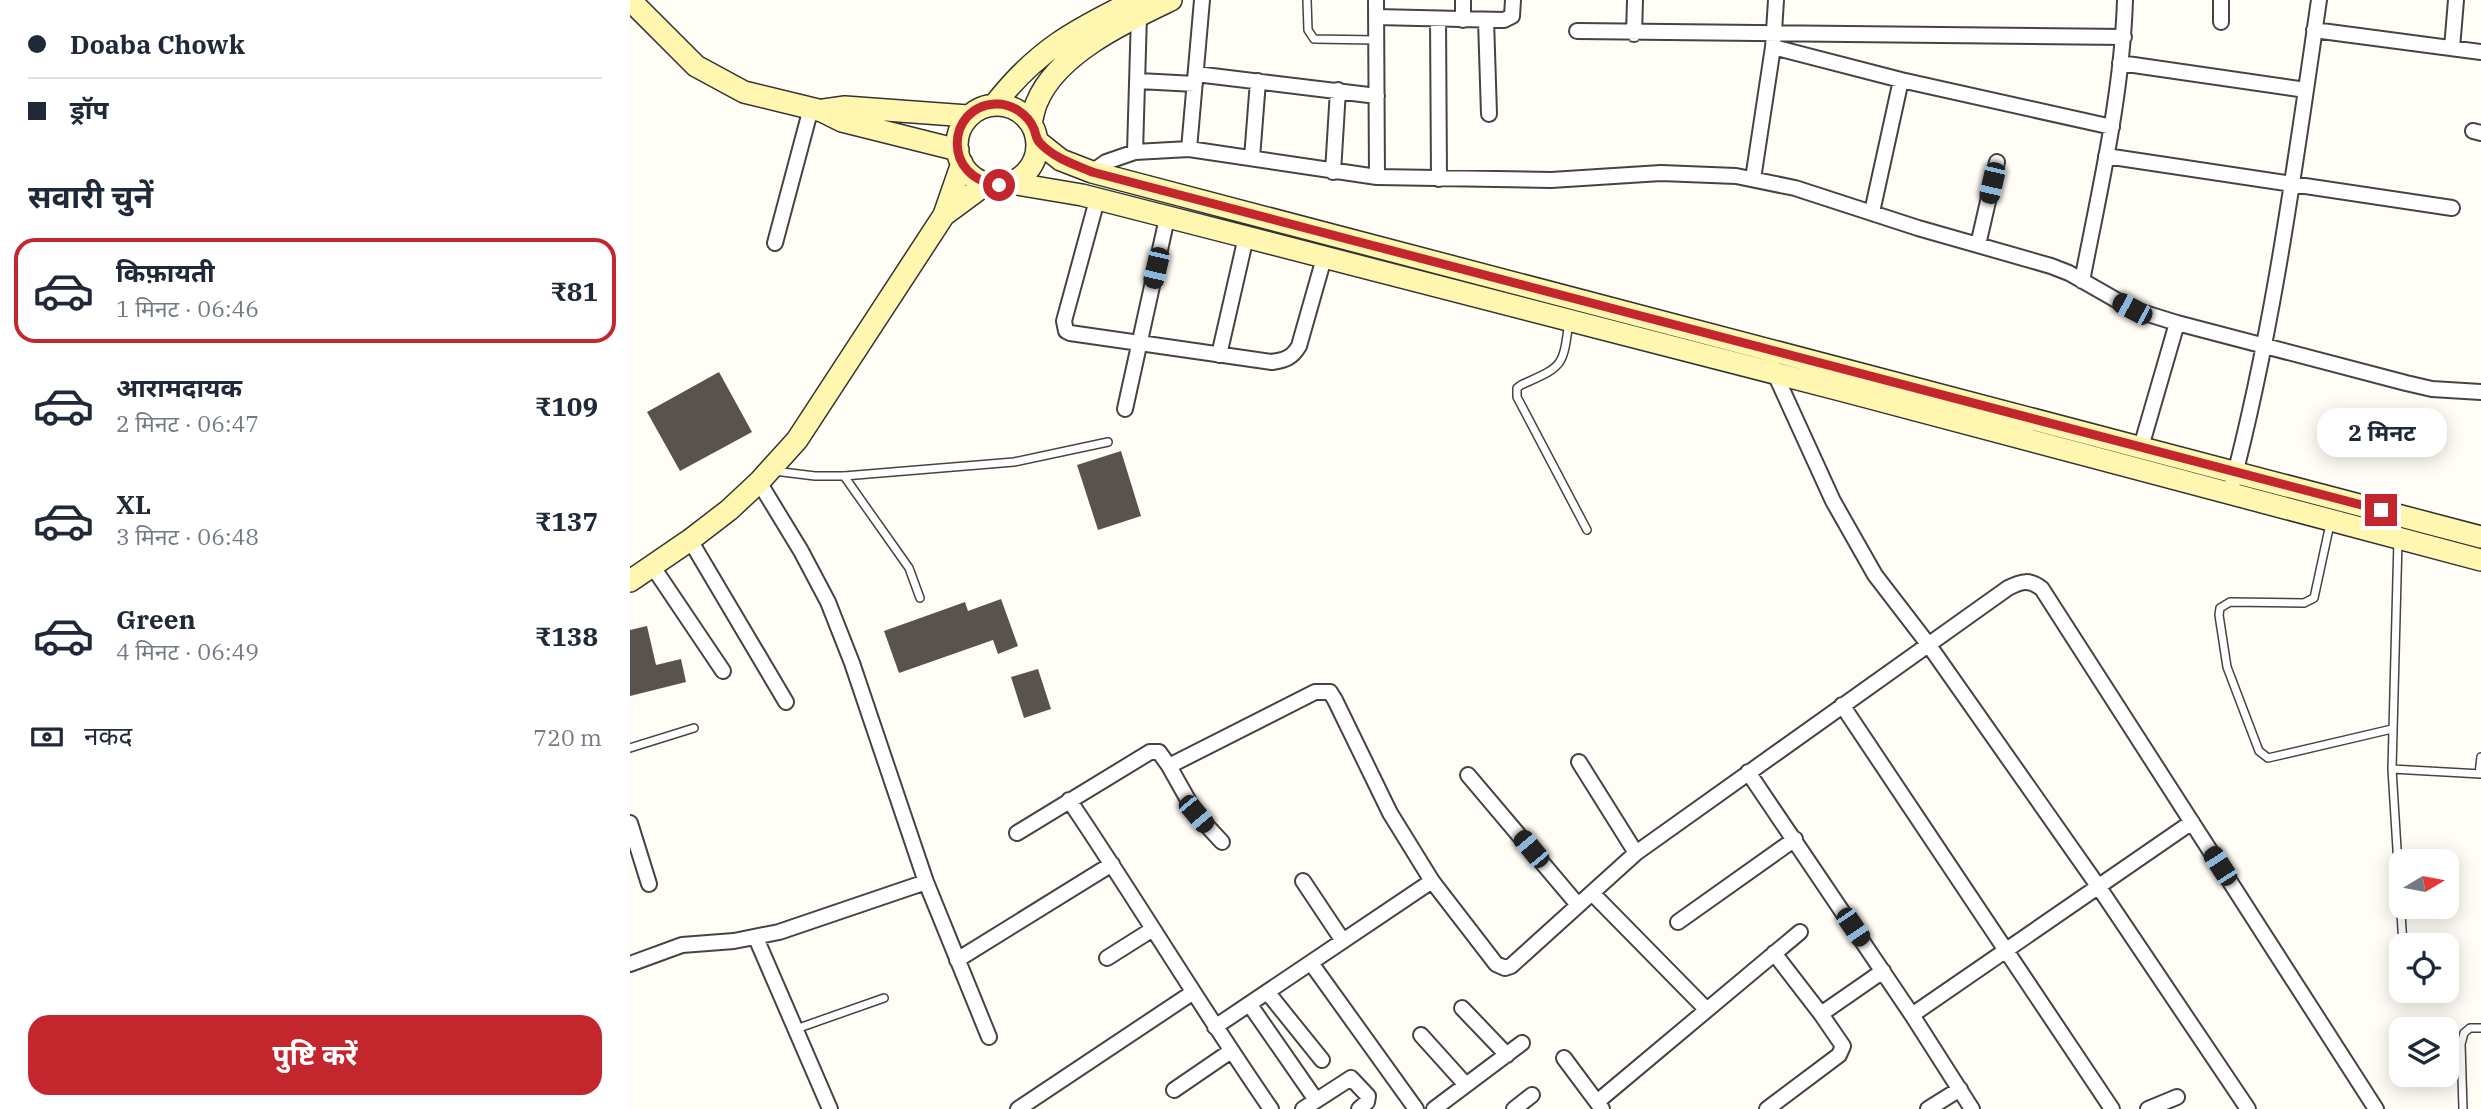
<!DOCTYPE html>
<html lang="hi">
<meta charset="utf-8">
<style>
body{margin:0;font-family:"IBM Plex Serif","Noto Sans Devanagari",serif;background:#f2f2f3;color:#1f2937;height:100vh;display:flex;flex-direction:column;font-size:26px;white-space:nowrap}
*{box-sizing:border-box;margin:0}
p{font-size:23px;color:#747a83}
.icon{flex:none;width:38px;height:38px;fill:none;stroke:currentColor;stroke-width:2;stroke-linecap:round;stroke-linejoin:round}
.map{position:relative;flex:1;overflow:hidden}
.side{display:flex;flex-direction:column;background:#fff;width:630px}
.side>*{flex:none}
.guide{display:grid;align-content:center;height:154px;padding:0 28px;background:#fff}
.needle{width:46px;rotate:80deg}
.fabs{position:absolute;left:1759px;top:849px;display:grid;gap:14px}
.fabs a{display:grid;place-items:center;width:70px;height:70px;border-radius:14px;background:#fff;box-shadow:0 4px 18px #0003;font-size:35px}
.end{position:absolute;width:32px;height:32px;margin:-16px;border:9px solid #c4262e;background:#fff;box-shadow:0 0 0 4px #fff}
.from{border-radius:50%}
.bubble{position:absolute;height:49px;border-radius:21px;background:#fff;box-shadow:0 4px 18px #0003;font-size:23px;font-weight:700;line-height:49px;text-align:center}
.car{position:absolute;width:21px;height:42px;margin:-21px -10px;border-radius:9px;box-shadow:0 0 5px 2px #0007;background:linear-gradient(#222 24%,#8ab4d8 0 40%,#222 0 76%,#8ab4d8 0 86%,#222 0)}
.guide b{display:flex;align-items:center;gap:24px;height:66px;font-size:26px}
.guide b+b{border-top:2px solid #e0e1e3}
.guide i{width:18px;height:18px;background:#1f2937}
ul{padding:0;list-style:none}
li{display:flex;align-items:center;gap:21px;height:105px;margin:0 14px 10px;padding:0 14px;border:4px solid transparent;border-radius:21px}
li div{flex:1}
li b{display:block;font-size:26px}
li em{font-style:normal;font-weight:700}
li.active{border-color:#c4262e}
li>.icon{width:63px;height:63px;stroke-width:1.5}
h2{padding:0 28px;font-size:32px;line-height:84px}
.pay{display:flex;align-items:center;gap:18px;height:77px;padding:0 28px;font-size:26px}
.pay p{margin-inline-start:auto}
.cta{display:flex;gap:14px;margin-top:auto;padding:14px 28px}
.cta a{flex:1;height:80px;border-radius:21px;background:#c4262e;color:#fff;font-size:28px;font-weight:700;line-height:80px;text-align:center}
main{display:flex;flex:1;min-height:0}
.map>svg:first-child{display:block}
.building{fill:#5a524d}
.lines{fill:none;stroke-linecap:round;stroke-linejoin:round}
.lane-casing{stroke:#444;stroke-width:10}
.street-casing{stroke:#444;stroke-width:18}
.secondary-casing{stroke:#333;stroke-width:24}
.lane{stroke:#fff;stroke-width:7}
.street{stroke:#fff;stroke-width:14}
.secondary{stroke:#fff6b0;stroke-width:21}
.route{stroke:#c4262e;stroke-width:9}
</style>
<main>
<section class="side">
<div class="guide">
<b><i class="from"></i>Doaba Chowk</b>
<b><i></i>ड्रॉप</b>
</div>
<h2>सवारी चुनें</h2>
<ul>
<li class="active"><svg class="icon" aria-label="car" viewBox="0 0 24 24"><path d="M5 17H2v-5l4-1 3-4h7l3 4 3 1v5h-3M9 17h6M6 11h13"/><circle cx="7" cy="17" r="2"/><circle cx="17" cy="17" r="2"/></svg><div><b>किफ़ायती</b><p>1 मिनट · 06:46</p></div><em>₹81</em></li>
<li><svg class="icon" aria-label="car" viewBox="0 0 24 24"><path d="M5 17H2v-5l4-1 3-4h7l3 4 3 1v5h-3M9 17h6M6 11h13"/><circle cx="7" cy="17" r="2"/><circle cx="17" cy="17" r="2"/></svg><div><b>आरामदायक</b><p>2 मिनट · 06:47</p></div><em>₹109</em></li>
<li><svg class="icon" aria-label="car" viewBox="0 0 24 24"><path d="M5 17H2v-5l4-1 3-4h7l3 4 3 1v5h-3M9 17h6M6 11h13"/><circle cx="7" cy="17" r="2"/><circle cx="17" cy="17" r="2"/></svg><div><b>XL</b><p>3 मिनट · 06:48</p></div><em>₹137</em></li>
<li><svg class="icon" aria-label="car" viewBox="0 0 24 24"><path d="M5 17H2v-5l4-1 3-4h7l3 4 3 1v5h-3M9 17h6M6 11h13"/><circle cx="7" cy="17" r="2"/><circle cx="17" cy="17" r="2"/></svg><div><b>Green</b><p>4 मिनट · 06:49</p></div><em>₹138</em></li>
</ul>
<div class="pay"><svg class="icon" aria-label="cash" viewBox="0 0 24 24"><path d="M3 7h18v10H3z"/><circle cx="12" cy="12" r="2"/></svg>नकद<p>720 m</p></div>
<div class="cta"><a>पुष्टि करें</a></div>
</section>
<div class="map">
<svg width="1851" height="1109" viewBox="0 0 1851 1109">
<rect width="100%" height="100%" fill="#fffdf5"/>
<path class="building" d="M89 372 122 432 50 471 17 412Z
M491 451 511 516 468 530 447 465Z
M371 599 388 646 368 654 363 640 269 673 254 631 335 602 338 611Z
M17 626 26 665 51 659 56 682 0 696V630Z
M408 669 421 709 394 718 381 677Z"/>
<g class="lines">
<defs>
<path id="lane" d="M677 0 678 30 684 39 746 40
M939 321C933 368 933 366 891 385L887 388V397L957 530
M144 471 185 476H214L384 462 478 442
M214 476 279 568 290 598
M1700 524 1684 598 1674 603 1600 602 1590 608 1589 615 1597 667 1629 751 1638 758 1762 729
M1768 540 1762 769 1851 774
M0 748 64 728
M1762 769 1773 945
M1849 774 1851 757
M166 1029 254 998
M1833 1109 1831 1044 1834 1033 1840 1028H1851"/>
<path id="street" d="M746 0 747 177
M833 0V20
M1591 0V22
M746 17 874 20 882 16 883 0
M808 19 809 179
M856 20 859 114
M1684 30 1851 52
M947 31 1494 37
M1004 34 1005 0
M1143 47 1271 80 1482 127
M1822 48 1826 0
M1490 63 1676 90
M566 74 747 96
M509 81 565 84
M1843 131 1851 133
M559 149 572 0
M505 152 509 15
M1476 156 1822 208
M622 158 628 81
M462 172 476 162 505 152 559 149 747 177 921 180 1031 173 1106 176 1165 188 1288 228 1421 266 1439 273 1502 309 1547 323 1776 383 1802 389 1851 392
M703 172 708 90
M1123 179 1143 47 1146 0
M467 200 434 321 436 331 440 333 642 362C655 360 662 358 669 346L694 258
M1242 212 1271 80
M145 243 181 108
M1348 245 1367 162
M1452 281C1470 188 1492 95 1495 0
M589 355 616 237
M1145 374 1203 501 1245 575 1298 644 1468 886 1618 1109
M495 409 537 218
M1511 447 1547 323
M129 482 171 551 198 602 222 663 296 882 359 1037
M1600 493C1643 332 1665 165 1689 0
M60 540 156 702
M23 567 93 671
M1212 705 1482 1109
M949 762 1006 853
M539 766 566 814 592 842
M1118 772 1282 1015 1342 1109
M838 775 948 905
M439 800C508 902 571 1008 641 1109
M0 823 19 884
M387 833 520 752H529L539 766 685 692H700L705 700 760 813 802 881
M673 881 713 941
M962 893 1076 1009
M1048 922 1165 839
M126 938 200 1109
M477 958 523 929
M327 960 482 864
M681 963 786 1109
M0 964 52 945 104 941 149 932 296 882
M638 993 692 1060
M620 1005 686 1100
M832 1008 877 1055
M1191 1014 1253 971
M1282 1015 1562 822
M585 1027 802 881 866 964 875 968 881 966 1006 853 1378 588C1392 581 1400 579 1412 589L1746 1109
M791 1035 836 1085
M934 1058 972 1109
M544 1090 601 1051
M967 1102 1170 932
M388 1109 562 993
M673 1109 721 1078 738 1096 737 1102 729 1109
M804 1109 892 1043
M884 1109 902 1095
M1137 1109 1209 1055 1213 1046 1191 1014 1144 953
M1298 1109 1330 1089
M1518 1109 1547 1097"/>
<path id="secondary" d="M0 0 66 66 114 92 192 111 212 121 328 150
M365 104C407 50 445 30 506 0
M327 145a40 40 0 1 1 80 0a40 40 0 1 1-80 0Z
M194 110 215 107 338 116
M401 123C403 116 404 108 407 102 427 53 497 21 541 0
M407 141 431 160 462 172 1851 537
M381 183 452 195 616 237 1218 392 1851 560
M314 215 356 184
M0 581 60 540 99 510 129 482 167 440 314 215 332 163"/>
</defs>
<use href="#lane" class="lane-casing"/>
<use href="#street" class="street-casing"/>
<use href="#secondary" class="secondary-casing"/>
<use href="#lane" class="lane"/>
<use href="#street" class="street"/>
<use href="#secondary" class="secondary"/>
</g>
<g class="lines">
<path class="route" d="M369 185C312 179 316 107 365 104 381 103 398 114 404 129 406 134 406 139 410 143 424 158 443 164 462 172L1751 510"/>
</g>
</svg>
<div class="fabs">
<a><svg class="needle" viewBox="-14 -14 28 28"><path d="M0-13l5 13h-10z" fill="#e53935"/><path d="M0 13l5-13h-10z" fill="#747a83"/></svg></a>
<a><svg class="icon" aria-label="locate" viewBox="0 0 24 24"><circle cx="12" cy="12" r="6"/><path d="M12 2v4M12 18v4M2 12h4M18 12h4"/></svg></a>
<a><svg class="icon" aria-label="layers" viewBox="0 0 24 24"><path d="M12 4l9 5-9 5-9-5zM3 14l9 5 9-5"/></svg></a>
</div>
<i class="end from" style="left:369px;top:185px"></i>
<i class="end" style="left:1751px;top:510px"></i>
<div class="bubble" style="left:1687px;top:408px;width:130px">2 मिनट</div>
<i class="car" style="left:1362px;top:183px;rotate:193deg"></i>
<i class="car" style="left:526px;top:268px;rotate:193deg"></i>
<i class="car" style="left:1502px;top:309px;rotate:298deg"></i>
<i class="car" style="left:566px;top:814px;rotate:140deg"></i>
<i class="car" style="left:901px;top:849px;rotate:320deg"></i>
<i class="car" style="left:1590px;top:866px;rotate:327deg"></i>
<i class="car" style="left:1223px;top:927px;rotate:146deg"></i>
</div>
</main>
